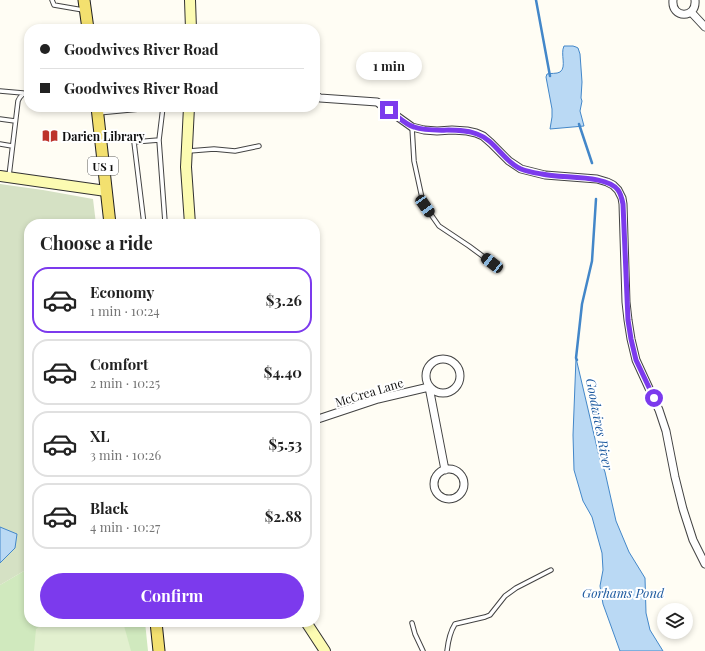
<!DOCTYPE html>
<meta charset="utf-8">
<style>
body{margin:0;font-family:"Playfair Display",serif;background:#f6f6f6;color:#222;height:100vh;display:flex;flex-direction:column;font-size:15px;white-space:nowrap}
*{box-sizing:border-box;margin:0}
p{font-size:13px;color:#767676}
.icon{flex:none;width:22px;height:22px;fill:none;stroke:currentColor;stroke-width:2;stroke-linecap:round;stroke-linejoin:round}
.map{position:relative;flex:1;overflow:hidden}
.drawer{position:absolute;left:24px;top:219px;width:296px;height:408px;display:flex;flex-direction:column;background:#fff;border-radius:16px;box-shadow:0 2px 6px #0003}
.drawer>*{flex:none}
.banner{position:absolute;left:24px;top:24px;width:296px;height:88px;border-radius:16px;box-shadow:0 2px 6px #0003;display:grid;align-content:center;height:88px;padding:0 16px;background:#fff}
.tools{position:absolute;left:657px;top:603px;display:grid;gap:8px}
.tools a{display:grid;place-items:center;width:36px;height:36px;border-radius:50%;background:#fff;box-shadow:0 2px 6px #0003;font-size:20px}
.end{position:absolute;width:18px;height:18px;margin:-9px;border:5px solid #7c3aed;background:#fff;box-shadow:0 0 0 2px #fff}
.from{border-radius:50%}
.bubble{position:absolute;height:28px;border-radius:14px;background:#fff;box-shadow:0 2px 6px #0003;font-size:13px;font-weight:700;line-height:28px;text-align:center}
.car{position:absolute;width:12px;height:24px;margin:-12px -6px;border-radius:5px;box-shadow:0 0 3px 1px #0007;background:linear-gradient(#222 24%,#8ab4d8 0 40%,#222 0 76%,#8ab4d8 0 86%,#222 0)}
.banner b{display:flex;align-items:center;gap:14px;height:38px;font-size:15px}
.banner b+b{border-top:1px solid #e0e0e0}
.banner i{width:10px;height:10px;background:#222}
ul{padding:0;list-style:none}
li{display:flex;align-items:center;gap:12px;height:66px;margin:0 8px 6px;padding:0 8px;border:2px solid #e0e0e0;border-radius:16px}
li div{flex:1}
li b{display:block;font-size:15px}
li em{font-style:normal;font-weight:700}
li.selected{border-color:#7c3aed}
li>.icon{width:36px;height:36px;stroke-width:1.5}
h2{padding:0 16px;font-size:18px;line-height:48px}
.cta{display:flex;gap:8px;margin-top:auto;padding:8px 16px}
.cta a{flex:1;height:46px;border-radius:24px;background:#7c3aed;color:#fff;font-size:16px;font-weight:700;line-height:46px;text-align:center}
.map>svg:first-child{display:block}
.green{fill:#d0e9be}
.cemetery{fill:#d5e1c4}
.pitch{fill:#e2f0cf}
.water{fill:#bad9f4;stroke:#4387c9}
.lines{fill:none;stroke-linecap:round;stroke-linejoin:round}
.stream{stroke:#4387c9;stroke-width:2.5}
.lane-casing{stroke:#434343;stroke-width:5.5}
.street-casing{stroke:#434343;stroke-width:9}
.secondary-casing{stroke:#323232;stroke-width:12}
.primary-casing{stroke:#212121;stroke-width:13}
.lane{stroke:#fff;stroke-width:3.5}
.street{stroke:#fff;stroke-width:7}
.secondary{stroke:#fcfbb2;stroke-width:10}
.primary{stroke:#f3e06f;stroke-width:11}
.route{stroke:#7c3aed;stroke-width:5}
.labels{text-anchor:middle;dominant-baseline:central;stroke-width:4;stroke-linejoin:round;paint-order:stroke}
.shield{fill:#fff;stroke:#585858;stroke-width:1}
.shield-label{font-size:11px;font-weight:bold;fill:#101010}
.poi-label{font-size:12px;font-weight:bold;fill:#101010;stroke:#fff;text-anchor:start}
.street-label{font-size:12px;fill:#101010;stroke:#fff}
.water-label{font-size:13px;font-style:italic;fill:#1c599f;stroke:#fff}
</style>
<div class="map">
<svg width="705" height="651" viewBox="0 0 705 651">
<rect width="100%" height="100%" fill="#fffdf4"/>
<path class="green" d="M29 568V622H145L148 651H0V585Z"/>
<path class="cemetery" d="M0 184 43 190 93 199 96 224H29V568L0 585Z"/>
<path class="pitch" d="M45 622H123L131 651H34L36 629Z"/>
<path class="water" d="M564 46H573L576 47 578 48 580 54 582 82 581 98 582 101 580 111 584 126 550 129 552 117V109L546 77 547 74C550 73 557 74 560 72 567 67 560 54 564 46Z
M576 358 599 456 605 472 616 521 629 552 645 578 646 613 650 630 663 651H620L603 604 600 586 603 570 602 553 592 517 583 501 574 470 573 435Z
M0 527 17 534 15 548 0 563Z"/>
<g class="lines">
<path class="stream" d="M536 0 550 76
M579 124 592 163
M577 360 576 358 582 304 592 261 596 199"/>
<defs>
<path id="lane" d="M52 0 54 5 83 10
M0 91 23 93
M98 113 161 107
M0 119 15 121
M412 127 414 161 422 198 425 206 439 226 469 246 492 263
M0 144 12 146
M189 151 214 149 235 151 259 146
M9 176 18 101C20 96 23 93 29 91
M144 224 134 142 159 140
M148 224 165 222 159 140 163 107
M412 623 415 634 423 651
M447 651C448 642 450 632 455 624L485 617 490 615 505 596 516 588 551 570"/>
<path id="street" d="M673 0C671 19 697 19 695 0
M691 12 705 27
M315 95 320 98 377 102 412 127 424 130 437 131 452 130 467 131 476 133 483 136 491 143 509 161 521 169 545 175 597 179 607 182 613 185 618 190 622 198 623 204 626 302 628 320 631 339 636 360 659 410 666 431 675 477 683 509 693 540 705 564
M426 376a17 17 0 1 1 34 0a17 17 0 1 1-34 0Z
M315 420 378 399 429 387 445 470
M434 484a15 15 0 1 1 30 0a15 15 0 1 1-30 0Z"/>
<path id="secondary" d="M190 0 191 29
M189 107 186 167 190 224
M0 176 106 191
M306 622 325 651"/>
<path id="primary" d="M84 0 88 29
M97 107 110 224
M156 622 159 651"/>
</defs>
<use href="#lane" class="lane-casing"/>
<use href="#street" class="street-casing"/>
<use href="#secondary" class="secondary-casing"/>
<use href="#primary" class="primary-casing"/>
<use href="#lane" class="lane"/>
<use href="#street" class="street"/>
<use href="#secondary" class="secondary"/>
<use href="#primary" class="primary"/>
</g>
<g class="lines">
<path class="route" d="M389 110C396 115 406 125 414 127 434 134 456 126 477 134 495 140 504 162 521 169 528 172 536 173 542 174 561 179 606 174 618 190 621 194 622 199 623 204L628 320 631 339 636 360 654 398"/>
</g>
<defs>
<symbol id="library-bare" viewBox="-9 -9 18 18"><path d="M-6-4Q-3-5.5-.7-3.5V5Q-3 3-6 4ZM6-4Q3-5.5 .7-3.5V5Q3 3 6 4Z" fill="#bd332c" stroke="#fff" stroke-width="2.5" paint-order="stroke"/></symbol>
</defs>
<g fill-rule="evenodd">
<use href="#library-bare" x="39" y="125" width="22" height="22"/>
</g>
<g class="labels">
<rect class="shield" x="88" y="157" width="30" height="18" rx="3"/>
<g class="shield-label">
<text x="103" y="166">US 1</text>
</g>
<g class="poi-label">
<text x="62" y="136">Darien Library</text>
</g>
<g class="street-label">
<text transform="translate(369 392) rotate(-17)">McCrea Lane</text>
</g>
<g class="water-label">
<text transform="translate(600 424) rotate(79)">Goodwives River</text>
<text x="623" y="592">Gorhams Pond</text>
</g>
</g>
</svg>
<div class="tools">
<a><svg class="icon" aria-label="layers" viewBox="0 0 24 24"><path d="M12 4l9 5-9 5-9-5zM3 14l9 5 9-5"/></svg></a>
</div>
<i class="end from" style="left:654px;top:398px"></i>
<i class="end" style="left:389px;top:110px"></i>
<div class="bubble" style="left:356px;top:52px;width:66px">1 min</div>
<i class="car" style="left:425px;top:206px;rotate:145deg"></i>
<i class="car" style="left:492px;top:263px;rotate:308deg"></i>
<div class="banner">
<b><i class="from"></i>Goodwives River Road</b>
<b><i></i>Goodwives River Road</b>
</div>
<section class="drawer">
<h2>Choose a ride</h2>
<ul>
<li class="selected"><svg class="icon" aria-label="car" viewBox="0 0 24 24"><path d="M5 17H2v-5l4-1 3-4h7l3 4 3 1v5h-3M9 17h6M6 11h13"/><circle cx="7" cy="17" r="2"/><circle cx="17" cy="17" r="2"/></svg><div><b>Economy</b><p>1 min · 10:24</p></div><em>$3.26</em></li>
<li><svg class="icon" aria-label="car" viewBox="0 0 24 24"><path d="M5 17H2v-5l4-1 3-4h7l3 4 3 1v5h-3M9 17h6M6 11h13"/><circle cx="7" cy="17" r="2"/><circle cx="17" cy="17" r="2"/></svg><div><b>Comfort</b><p>2 min · 10:25</p></div><em>$4.40</em></li>
<li><svg class="icon" aria-label="car" viewBox="0 0 24 24"><path d="M5 17H2v-5l4-1 3-4h7l3 4 3 1v5h-3M9 17h6M6 11h13"/><circle cx="7" cy="17" r="2"/><circle cx="17" cy="17" r="2"/></svg><div><b>XL</b><p>3 min · 10:26</p></div><em>$5.53</em></li>
<li><svg class="icon" aria-label="car" viewBox="0 0 24 24"><path d="M5 17H2v-5l4-1 3-4h7l3 4 3 1v5h-3M9 17h6M6 11h13"/><circle cx="7" cy="17" r="2"/><circle cx="17" cy="17" r="2"/></svg><div><b>Black</b><p>4 min · 10:27</p></div><em>$2.88</em></li>
</ul>
<div class="cta"><a>Confirm</a></div>
</section>
</div>
